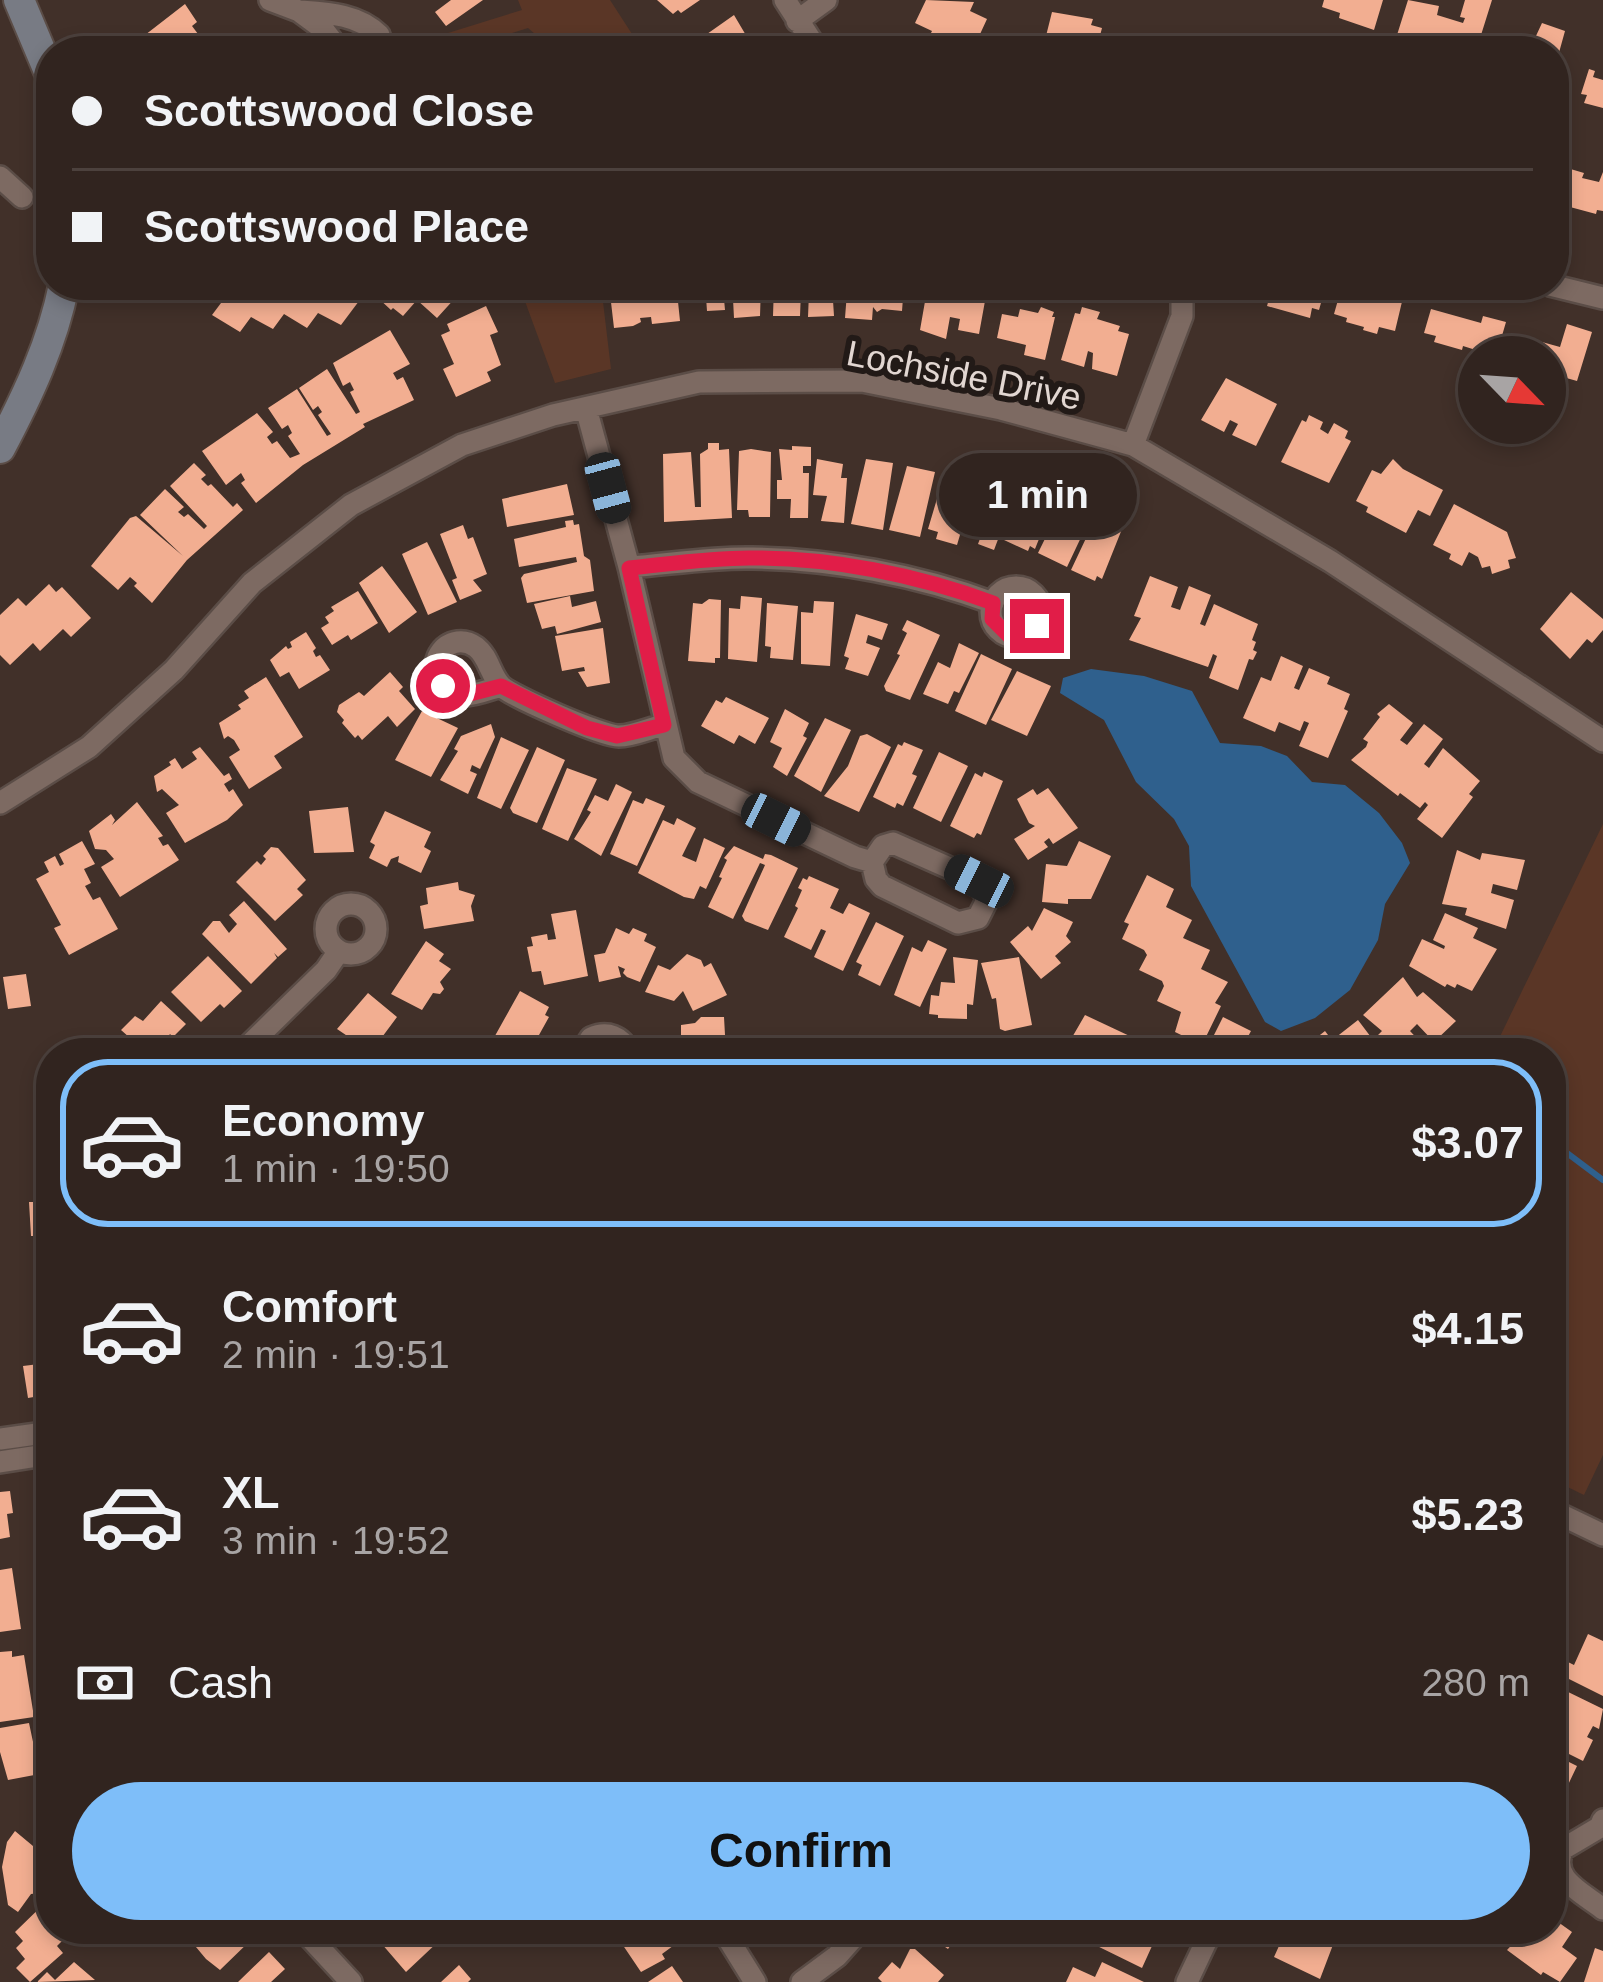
<!DOCTYPE html>
<meta charset="utf-8">
<style>
body{margin:0;font-family:Arial,sans-serif;background:#392c28;color:#f1f3f6;height:100vh;display:flex;flex-direction:column;font-size:45px;white-space:nowrap}
*{box-sizing:border-box;margin:0}
p{font-size:39px;color:#a8a4a4}
.icon{flex:none;width:66px;height:66px;fill:none;stroke:currentColor;stroke-width:2;stroke-linecap:round;stroke-linejoin:round}
.map{position:relative;flex:1;overflow:hidden}
.panel{position:absolute;left:36px;top:1038px;width:1530px;height:906px;display:flex;flex-direction:column;background:#31241f;border-radius:48px;box-shadow:0 6px 18px #0003,0 0 0 3px #4c413d}
.panel>*{flex:none}
.guide{position:absolute;left:36px;top:36px;width:1533px;height:264px;border-radius:48px;box-shadow:0 6px 18px #0003,0 0 0 3px #4c413d;display:grid;align-content:center;height:264px;padding:0 36px;background:#31241f}
.needle{width:78px;rotate:115deg}
.controls{position:absolute;left:1458px;top:336px;display:grid;gap:24px}
.controls a{display:grid;place-items:center;width:108px;height:108px;border-radius:50%;background:#31241f;box-shadow:0 6px 18px #0003,0 0 0 3px #4c413d;font-size:60px}
.end{position:absolute;width:54px;height:54px;margin:-27px;border:15px solid #e11d48;background:#fff;box-shadow:0 0 0 6px #fff}
.from{border-radius:50%}
.bubble{position:absolute;height:84px;border-radius:42px;background:#31241f;box-shadow:0 6px 18px #0003,0 0 0 3px #4c413d;font-size:39px;font-weight:600;line-height:84px;text-align:center}
.car{position:absolute;width:36px;height:72px;margin:-36px -18px;border-radius:15px;box-shadow:0 0 9px 3px #0007;background:linear-gradient(#222 24%,#8ab4d8 0 40%,#222 0 76%,#8ab4d8 0 86%,#222 0)}
.guide b{display:flex;align-items:center;gap:42px;height:114px;font-size:45px}
.guide b+b{border-top:3px solid #4c413d}
.guide i{width:30px;height:30px;background:#f1f3f6}
ul{padding:21px 0 0;list-style:none}
li{display:flex;align-items:center;gap:36px;height:168px;margin:0 24px 18px;padding:0 12px;border:6px solid transparent;border-radius:48px}
li div{flex:1}
li b{display:block;font-size:45px}
li em{font-style:normal;font-weight:600}
li.active{border-color:#7ebef9}
li>.icon{width:108px;height:108px;stroke-width:1.5}
.pay{display:flex;align-items:center;gap:30px;height:132px;padding:0 36px;font-size:45px}
.pay p{margin-inline-start:auto}
.action{display:flex;gap:24px;margin-top:auto;padding:24px 36px}
.action a{flex:1;height:138px;border-radius:72px;background:#7ebef9;color:#111;font-size:48px;font-weight:600;line-height:138px;text-align:center}
.map>svg:first-child{display:block}
.green{fill:#5a3626}
.water{fill:#2f608d}
.lines{fill:none;stroke-linecap:round;stroke-linejoin:round}
.stream{stroke:#2f608d;stroke-width:6}
.building{fill:#f2ae91}
.street-casing{stroke:#5b4d47;stroke-width:26}
.secondary-casing{stroke:#5b4d47;stroke-width:34}
.street{stroke:#7d6a62;stroke-width:21}
.secondary{stroke:#787b84;stroke-width:30}
.route{stroke:#e11d48;stroke-width:15}
.labels{text-anchor:middle;dominant-baseline:central;stroke-width:12;stroke-linejoin:round;paint-order:stroke}
.street-label{font-size:36px;fill:#e2d7d2;stroke:#221a17}
</style>
<div class="map">
<svg width="1603" height="1982" viewBox="0 0 1603 1982">
<rect width="100%" height="100%" fill="#413029"/>
<path class="green" d="M518 0H610L643 51H555L528 28 453 51H404L403 47 522 10Z
M519 285H601L611 369 555 383Z
M1603 824V1455L1584 1495 1551 1479V1053H1492Z"/>
<path class="water" d="M1091 669 1144 676 1192 691 1220 743 1261 746 1287 756 1312 782 1345 785 1379 813 1402 843 1410 863 1385 904 1378 940 1350 990 1315 1018 1281 1031 1265 1022 1191 886 1189 846 1174 819 1136 782 1104 720 1060 693 1063 678Z"/>
<g class="lines">
<path class="stream" d="M1551 1141 1603 1180"/>
</g>
<path class="building" d="M451 0H483L446 26 435 12Z
M657 0H700L681 13 678 10 673 14Z
M926 0 974 2 970 11 987 19 975 45 961 38 956 50 929 37 932 31 915 23Z
M1324 0H1383L1374 30 1339 18 1340 13 1322 7Z
M1408 0 1439 6 1437 15 1463 23 1465 18 1460 17 1465 0H1492L1476 51H1444L1397 35Z
M185 4 197 22 192 26 207 46 200 51H156L145 35Z
M1052 12 1093 19 1091 25 1102 28 1096 51H1062L1044 44Z
M734 15 747 37 734 45 738 51H718L707 34Z
M1542 23 1565 31 1555 67 1554 51H1529Z
M1589 69 1595 71 1593 77 1603 80V108L1584 103 1587 95 1581 94Z
M1557 165 1584 173 1582 178 1599 182 1603 172V211L1597 210 1596 214 1570 207 1572 201 1554 196Z
M145 285H185L187 295 149 302Z
M242 285H371L341 325 318 313 307 328 284 314 273 329 251 317 240 332 212 315 233 287 242 293Z
M388 285H467L437 318 417 300 403 316 393 308 391 310 377 297Z
M609 285H668L669 292H677L680 321 652 324 651 317 640 318 641 322 633 326 614 328Z
M698 285H761L760 316 734 318 733 299H724L725 310 707 311 706 297H699Z
M774 285H832L834 316 808 317 809 292 801 291 800 316H773Z
M859 285H904L902 311 882 309 877 312 873 307 872 320 845 318 847 292 858 293Z
M1273 285H1326L1319 310 1312 308 1310 318 1267 306Z
M1351 285 1367 288 1365 293 1378 299 1382 285H1406L1395 331 1379 327 1377 334 1363 330 1364 327 1346 322 1347 318 1334 314 1340 293 1348 295Z
M939 287 958 290 956 296 985 301 979 334 958 330 960 319 950 317 946 339 920 330 927 290 938 292Z
M486 306 498 332 490 335 501 365 487 372 491 381 456 397 443 369 454 364 441 335 450 331 447 324Z
M1041 307 1054 312 1052 317H1055L1045 360 1024 355 1026 345 997 338 1002 314 1018 317 1020 309 1038 313Z
M1082 307 1100 312 1097 319 1120 326 1118 331 1129 334 1117 376 1092 369 1093 353 1088 351 1084 367 1061 360 1075 313 1080 314Z
M1431 309 1481 323 1483 316 1506 322 1499 346 1492 344 1490 350 1480 347 1479 351 1463 346 1462 350 1434 342 1436 336 1424 333Z
M1567 324 1592 332 1577 381 1545 372V357H1511L1517 335 1560 347Z
M390 330 410 364 393 373 397 380 403 377 414 400 363 424 365 427 303 465 256 503 241 483 245 480 241 473 226 485 202 451 257 413 273 432 267 437 272 444 277 441 290 458 300 454 288 436 292 433 288 425 282 429 268 408 297 389 327 436 331 434 318 415 322 412 318 406 313 410 299 388 327 369 356 414 360 412 350 392 354 390 350 382 343 386 333 363Z
M1226 378 1277 404 1256 446 1232 435 1238 424 1230 420 1224 432 1201 420Z
M1309 415 1323 422 1320 429 1328 434 1334 423 1348 431 1345 438 1351 441 1329 483 1281 462 1302 420 1306 422Z
M708 443H719V450L729 449 732 518 664 522 663 454 691 452 695 507H701L700 454 708 449Z
M792 446 811 447V466H803V473H809L808 518H790L791 499H777V480H782L779 449 792 450Z
M751 449 771 452 770 517H749L748 510H737L739 451Z
M817 459 843 464 841 478H847L844 523 821 521 827 496 813 495Z
M866 459 893 463 883 530 851 524Z
M1393 459 1403 469 1443 490 1430 516 1418 510 1406 533 1366 512 1368 507 1356 501 1372 470 1381 474Z
M194 463 206 475 201 479 208 486 211 484 233 507 237 503 243 510 187 560 152 603 134 586 137 583 130 577 118 590 91 566 130 518 136 516 183 556 140 515 165 489 184 507 178 512 184 517 188 514 204 529 207 526 170 486Z
M907 466 935 472 920 537 889 530Z
M945 472 976 481 957 545 936 539 938 532 928 529Z
M988 476 1019 484 994 550 978 544 984 528 970 523 984 498 980 496Z
M567 484 574 515 507 527 502 499Z
M1038 485 1057 494 1035 549 1030 546 1028 551 1004 540 1029 486 1036 490Z
M1065 498 1093 512 1067 567 1038 553Z
M1454 504 1507 532 1516 558 1508 560 1510 568 1492 574 1490 566 1482 568 1478 557 1469 552 1462 566 1449 559 1451 554 1433 545Z
M1106 515 1124 524 1102 579 1097 576 1095 581 1071 570 1096 517 1103 520Z
M573 520 574 525 579 524 584 556 590 560 594 591 527 603 521 578 524 574 577 562 576 557 519 567 514 539 566 527 565 521Z
M463 525 468 539 473 537 487 574 473 580 482 591 460 600 452 580 457 578 440 534Z
M427 542 457 602 428 615 402 554Z
M382 566 417 612 389 633 359 583Z
M1150 576 1178 587 1171 607 1180 610 1189 586 1211 595 1200 624 1205 626 1214 604 1258 624 1252 640 1256 642 1253 650 1257 652 1253 660 1249 659 1238 690 1209 678 1217 656 1213 654 1208 667 1129 640 1141 618 1134 616Z
M49 584 56 592 62 587 91 618 71 637 63 629 40 651 33 643 10 665 0 655V615L18 598 26 606Z
M358 591 378 623 351 640 348 635 332 645 321 628 329 623 325 617 334 611 331 607Z
M1571 592 1603 619V630L1592 643 1587 639 1570 659 1540 629Z
M570 596 572 607 596 601 601 622 557 634 555 626 542 629 534 604Z
M741 596 762 598 757 662 728 659 729 608 740 609Z
M709 599 721 600 720 658H715V663L688 661 693 603 702 604Z
M814 601 834 602 830 666 801 664V612L813 613Z
M767 603 798 606 793 660 770 658 771 647 765 646Z
M856 614 888 624 882 640 868 635 866 643 880 648 868 676 845 669 849 658 844 656Z
M907 620 940 635 910 700 886 691 884 686 900 655 897 654 907 633 902 630Z
M603 628 610 683 587 687 578 672 585 671 584 667 562 671 555 636Z
M306 632 316 648 313 651 316 657 320 655 330 670 299 689 289 672 280 677 270 660 286 646 288 649 292 647 290 642Z
M959 643 979 653 959 693 954 691 948 704 923 694 938 662 950 668Z
M981 654 1012 669 986 725 955 711Z
M1281 656 1303 666 1294 688 1299 690 1309 668 1330 677 1327 684 1350 694 1344 709 1348 711 1328 758 1299 746 1309 723 1304 721 1300 731 1279 722 1275 732 1243 718 1261 677 1271 681Z
M1017 671 1051 686 1027 736 991 720Z
M390 672 403 687 399 691 415 709 397 727 388 716 362 740 358 735 355 738 342 723 344 720 337 712 339 705 359 692 364 696Z
M266 677 303 737 274 756 282 768 249 789 229 757 240 750 234 740 228 736 224 739 219 723 241 709 238 705 249 698 244 691Z
M726 697 769 718 755 744 739 735 734 744 701 726 716 700 722 703Z
M1389 704 1413 723 1400 740 1407 745 1424 724 1443 739 1424 764 1429 768 1443 748 1480 781 1469 794 1473 797 1442 838 1417 819 1428 805 1425 802 1420 808 1400 793 1398 796 1351 760 1366 747 1368 742 1363 739 1380 717 1377 714Z
M785 709 809 723 803 736 807 738 787 776 773 767 782 748 770 742Z
M422 711 458 728 431 777 395 760Z
M825 718 851 730 821 792 794 776Z
M491 724 495 737 480 769 472 765 470 771 477 774 468 794 440 780 458 751 454 749 461 736Z
M867 734 891 747 859 812 824 796 848 766 860 736Z
M501 737 529 750 501 809 477 798Z
M904 742 923 750 912 774 917 776 903 806 897 803 895 808 873 797 898 744 902 746Z
M200 747 224 776 229 773 232 779 224 784 229 792 233 789 243 805 227 820 185 843 166 813 179 805 162 789 157 792 154 776 171 765 169 762 175 758 182 769 197 759 192 752Z
M537 747 565 760 537 823 513 813 510 808Z
M939 752 968 766 941 822 913 808Z
M567 768 597 779 568 841 542 829Z
M984 772 1003 781 981 835 977 833 974 838 950 826 975 773 982 777Z
M616 784 632 792 601 856 574 839 591 812 587 810 595 795 608 801Z
M1048 788 1078 828 1053 844 1049 838 1044 842 1048 847 1028 860 1014 839 1035 826 1029 823 1017 799 1033 789 1037 795Z
M646 798 665 806 637 866 610 854 633 800 643 804Z
M137 802 163 836 158 838 163 846 168 844 179 860 120 897 101 867 114 859 106 850 95 849 89 831 111 814 115 820 112 825Z
M348 807 354 852 314 853 309 811Z
M385 811 431 832 424 847 431 851 421 873 398 862 399 856 391 859 387 867 369 858 375 845 370 842Z
M677 818 696 828 682 856 696 862 704 838 725 848 706 889 700 886 694 899 684 897 638 873 663 820 674 825Z
M82 841 95 864 84 869 91 883 85 886 93 900 100 897 118 929 69 955 54 928 61 925 36 879 49 872 44 862 55 856 60 866 64 864 59 854Z
M1079 841 1111 856 1091 899H1068V904L1042 902 1046 864 1067 866Z
M734 846 763 859 765 854 771 855 798 868 768 930 745 921 742 916 765 865 760 863 733 919 708 907 722 878 719 877 727 860 724 858Z
M271 847 278 848 306 880 297 889 303 895 275 921 236 882 257 861 261 865 266 859 263 856Z
M1457 850 1480 860 1482 853 1525 860 1517 890 1493 884 1491 893 1514 900 1506 929 1465 915 1467 908 1442 904Z
M1147 875 1174 889 1166 907 1192 920 1183 938 1210 950 1201 969 1228 982 1215 1003 1221 1006 1202 1045 1175 1032 1181 1012 1157 1001 1164 986 1162 981 1139 970 1147 955 1144 950 1122 939 1129 924 1124 922Z
M809 876 839 889 830 908 843 914 849 903 870 913 843 971 814 957 826 931 821 929 811 950 784 937 798 908 795 906 802 890 798 888 803 878 807 880Z
M458 882 459 890 475 895 471 906 474 921 424 929 420 906 428 904 426 888Z
M244 901 287 949 278 957 274 953 277 958 251 984 202 934 213 921H220L229 933 237 924 229 915Z
M1044 908 1073 922 1066 936 1071 942 1055 956 1061 963 1041 979 1010 942 1028 926 1032 931Z
M576 910 588 976 544 985 541 971 532 972 527 947 533 946 531 937 547 934 548 940 556 939 551 914Z
M1445 913 1478 928 1473 938 1497 949 1472 991 1457 984 1455 988 1447 984 1445 987 1409 966 1422 939 1444 949 1445 946 1433 940Z
M876 922 904 936 880 986 858 975 862 965 856 962Z
M616 928 629 934 633 928 647 934 644 941 656 947 640 982 627 977 623 973 625 969 618 966 621 977 599 982 594 955 605 953Z
M928 940 947 949 920 1007 894 995 912 947 922 952Z
M426 941 444 954 439 961 451 969 440 982 444 989 440 994 433 993 422 1010 391 994Z
M687 954 701 960 704 967 711 963 727 995 693 1011 683 991 674 1001 645 992 658 965 670 970Z
M208 956 242 991 224 1008 220 1004 201 1022 171 992Z
M953 957 978 960 973 1005 967 1004V1019L938 1018V1015L929 1014 931 995 939 996 941 982 955 983Z
M1019 957 1032 1025 1005 1031 1000 1029 996 998 992 999 981 963Z
M26 974 31 1006 8 1009 3 977Z
M1403 977 1417 997 1423 992 1456 1021 1434 1042 1417 1024 1410 1031 1427 1049 1422 1053H1390L1377 1036 1382 1031 1363 1015Z
M520 991 549 1007 545 1015 549 1017 529 1053H509L501 1049 494 1053 483 1047 486 1040 491 1043Z
M368 993 397 1017 371 1052 337 1029Z
M161 1001 186 1024 173 1037 170 1034 167 1038 179 1048 174 1053H147L121 1030 135 1016 143 1021Z
M1085 1015 1136 1039 1130 1053H1063Z
M701 1017H724L726 1053H675V1042H681V1025L695 1023Z
M1223 1017 1251 1031 1244 1044 1264 1053H1205Z
M1358 1020 1383 1053 1301 1050 1325 1031 1340 1051 1343 1048 1335 1038Z
M325 1036 342 1053H312L309 1051Z
M29 1202H51V1236H31Z
M51 1282V1306H46L39 1303V1283Z
M47 1363 51 1394 28 1398 23 1366Z
M10 1491 13 1513 7 1514 10 1537 0 1539V1492Z
M12 1568 21 1629 0 1632V1570Z
M1588 1634 1603 1641V1696L1567 1678 1560 1668 1568 1662 1574 1665Z
M12 1651V1657L24 1655 34 1717 0 1722V1652Z
M1562 1689 1603 1709 1599 1729 1593 1726 1587 1737 1593 1740 1583 1761 1551 1745V1726L1558 1712 1552 1709Z
M29 1723 36 1756 41 1755 45 1773 8 1780 0 1752V1728Z
M1551 1753 1577 1766 1567 1787 1560 1783 1561 1789 1551 1809Z
M51 1787V1810L37 1814 33 1790Z
M15 1831 33 1846 39 1893 31 1894 18 1912 8 1905 2 1867 7 1842Z
M51 1897V1929H74L57 1946 63 1953 30 1982 16 1968 25 1959 16 1948 23 1941 15 1932Z
M1551 1917 1572 1932 1562 1947 1577 1958 1560 1982 1543 1972 1541 1975 1507 1950 1527 1929H1551Z
M181 1929H247L254 1937 220 1970 206 1959Z
M370 1929H429L440 1940 406 1972 381 1943 387 1937 377 1936Z
M625 1929H666L677 1943 662 1954 665 1959 641 1972 616 1935Z
M925 1929H973L965 1940 958 1935 948 1949 923 1932Z
M1095 1929H1142L1135 1938 1152 1946 1142 1968 1089 1942Z
M1299 1929H1339L1320 1979 1274 1957 1283 1937 1294 1942Z
M1595 1948 1603 1951V1982H1584Z
M910 1949H915L944 1975 938 1982H882L878 1978 892 1962 900 1969Z
M269 1952 285 1969 271 1982H238Z
M74 1962 95 1980 37 1982 47 1972 55 1980Z
M1102 1962 1144 1982H1066L1073 1967 1095 1977Z
M459 1965 471 1979 468 1982H441Z
M672 1966 683 1982H648Z"/>
<g class="lines">
<defs>
<path id="street" d="M270 0 299 11
M785 0 818 51
M797 21 826 0
M340 51 322 28 299 11C327 13 358 14 379 35L382 51
M0 177 22 197
M1550 285 1603 298
M586 408 629 567 674 758 698 782 855 857 872 862
M1133 445 1182 316V285
M629 567C670 564 712 557 752 558 832 559 918 575 993 603
M991 612a25 25 0 1 1 50 0a25 25 0 1 1-50 0Z
M501 686C490 689 476 695 465 695 446 695 430 675 438 657 445 642 462 637 476 647 489 657 490 675 501 686 511 696 604 737 619 736 633 736 650 728 664 725
M0 803 89 747 174 670 252 583 351 505 462 445 553 415 699 382 862 381 1001 409 1133 445 1330 561 1603 741
M893 843 979 881 987 900 978 918 958 923 882 886 876 879 872 862 883 846Z
M326 929a25 25 0 1 1 50 0a25 25 0 1 1-50 0Z
M241 1053 326 970 339 951
M581 1053 591 1038C607 1031 622 1036 629 1053
M0 1439 51 1432
M0 1462 51 1454
M1551 1510 1603 1535
M1603 1820 1600 1827 1563 1849C1548 1878 1583 1893 1603 1909
M302 1929 351 1982
M722 1929 755 1982
M802 1982 837 1956 861 1929
M1187 1982 1212 1929"/>
<path id="secondary" d="M19 0 51 76
M0 448C28 395 52 344 64 285"/>
</defs>
<use href="#street" class="street-casing"/>
<use href="#secondary" class="secondary-casing"/>
<use href="#street" class="street"/>
<use href="#secondary" class="secondary"/>
</g>
<g class="lines">
<path class="route" d="M443 686 466 695 501 686 587 728 617 736 664 725 629 568C669 564 709 558 749 558 829 557 918 575 993 603L992 619 1009 636H1024L1037 626"/>
</g>
<g class="labels">
<g class="street-label">
<text transform="translate(964 375) rotate(11)">Lochside Drive</text>
</g>
</g>
</svg>
<div class="controls">
<a><svg class="needle" viewBox="-14 -14 28 28"><path d="M0-13l5 13h-10z" fill="#e53935"/><path d="M0 13l5-13h-10z" fill="#a8a4a4"/></svg></a>
</div>
<i class="end from" style="left:443px;top:686px"></i>
<i class="end" style="left:1037px;top:626px"></i>
<div class="bubble" style="left:939px;top:453px;width:198px">1 min</div>
<i class="car" style="left:608px;top:488px;rotate:165deg"></i>
<i class="car" style="left:776px;top:820px;rotate:116deg"></i>
<i class="car" style="left:979px;top:881px;rotate:296deg"></i>
<div class="guide">
<b><i class="from"></i>Scottswood Close</b>
<b><i></i>Scottswood Place</b>
</div>
<section class="panel">
<ul>
<li class="active"><svg class="icon" aria-label="car" viewBox="0 0 24 24"><path d="M5 17H2v-5l4-1 3-4h7l3 4 3 1v5h-3M9 17h6M6 11h13"/><circle cx="7" cy="17" r="2"/><circle cx="17" cy="17" r="2"/></svg><div><b>Economy</b><p>1 min · 19:50</p></div><em>$3.07</em></li>
<li><svg class="icon" aria-label="car" viewBox="0 0 24 24"><path d="M5 17H2v-5l4-1 3-4h7l3 4 3 1v5h-3M9 17h6M6 11h13"/><circle cx="7" cy="17" r="2"/><circle cx="17" cy="17" r="2"/></svg><div><b>Comfort</b><p>2 min · 19:51</p></div><em>$4.15</em></li>
<li><svg class="icon" aria-label="car" viewBox="0 0 24 24"><path d="M5 17H2v-5l4-1 3-4h7l3 4 3 1v5h-3M9 17h6M6 11h13"/><circle cx="7" cy="17" r="2"/><circle cx="17" cy="17" r="2"/></svg><div><b>XL</b><p>3 min · 19:52</p></div><em>$5.23</em></li>
</ul>
<div class="pay"><svg class="icon" aria-label="cash" viewBox="0 0 24 24"><path d="M3 7h18v10H3z"/><circle cx="12" cy="12" r="2"/></svg>Cash<p>280 m</p></div>
<div class="action"><a>Confirm</a></div>
</section>
</div>
